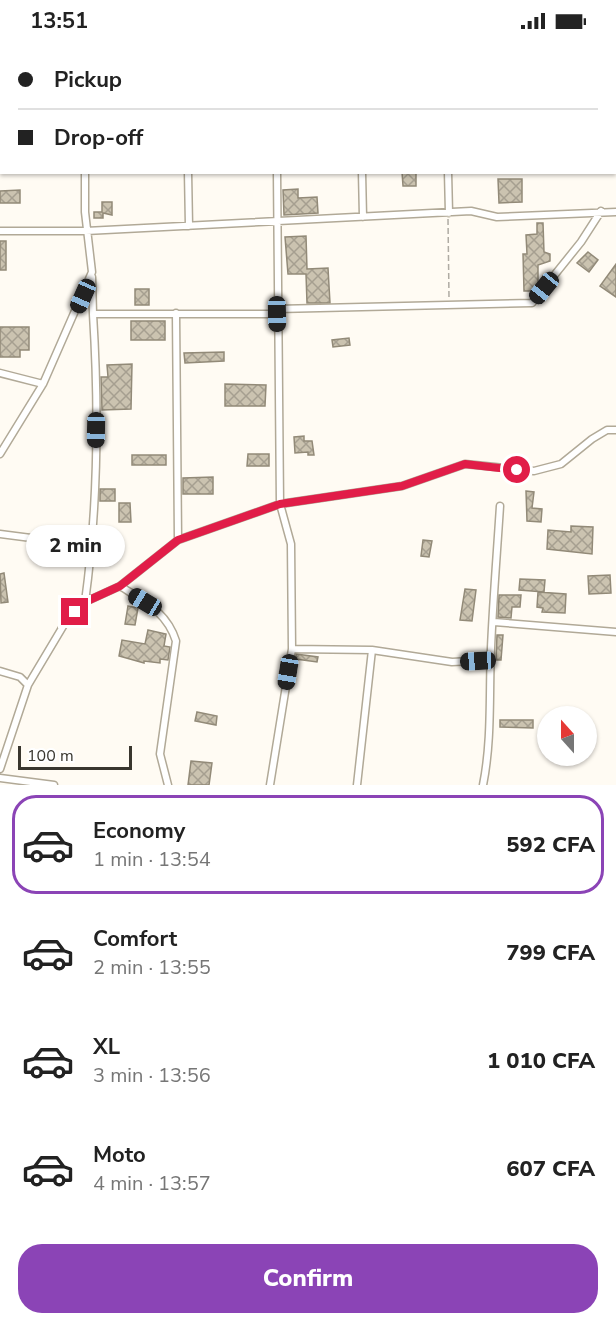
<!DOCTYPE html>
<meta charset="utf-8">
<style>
body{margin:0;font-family:"Nunito Sans",sans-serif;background:#f2f2f2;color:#222;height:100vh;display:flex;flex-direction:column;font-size:22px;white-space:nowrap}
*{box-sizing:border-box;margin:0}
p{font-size:20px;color:#767676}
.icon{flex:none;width:33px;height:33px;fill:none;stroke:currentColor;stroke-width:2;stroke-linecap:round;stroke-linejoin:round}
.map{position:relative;height:743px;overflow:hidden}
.side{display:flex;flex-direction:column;background:#fff;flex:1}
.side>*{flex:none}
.hud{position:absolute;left:0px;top:0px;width:616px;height:132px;box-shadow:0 2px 4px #0004;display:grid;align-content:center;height:132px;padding:0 18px;background:#fff}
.needle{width:39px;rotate:339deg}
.controls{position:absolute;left:537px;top:664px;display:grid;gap:12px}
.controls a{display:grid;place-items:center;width:60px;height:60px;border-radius:50%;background:#fff;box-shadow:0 2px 4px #0004;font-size:30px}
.scale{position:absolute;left:18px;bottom:15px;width:114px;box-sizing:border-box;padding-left:6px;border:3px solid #39362e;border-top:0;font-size:16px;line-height:21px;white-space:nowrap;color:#39362e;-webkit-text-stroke:4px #fff;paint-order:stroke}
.end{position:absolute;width:27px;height:27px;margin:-14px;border:8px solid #e11d48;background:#fff;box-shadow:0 0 0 3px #fff}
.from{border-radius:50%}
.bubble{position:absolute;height:42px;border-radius:21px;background:#fff;box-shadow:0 2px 4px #0004;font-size:20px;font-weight:800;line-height:42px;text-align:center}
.car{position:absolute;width:18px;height:36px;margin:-18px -9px;border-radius:8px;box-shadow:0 0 4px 2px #0007;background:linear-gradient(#222 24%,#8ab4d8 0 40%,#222 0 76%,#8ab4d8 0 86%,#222 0)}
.hud b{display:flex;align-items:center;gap:21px;height:57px;font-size:22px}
.hud b+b{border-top:2px solid #e0e0e0}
.hud i{width:15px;height:15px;background:#222}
ul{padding:10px 0 0;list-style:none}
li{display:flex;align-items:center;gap:18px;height:99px;margin:0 12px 9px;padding:0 6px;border:3px solid transparent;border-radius:24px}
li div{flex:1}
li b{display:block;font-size:22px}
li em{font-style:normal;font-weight:800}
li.current{border-color:#8b44b6}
li>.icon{width:54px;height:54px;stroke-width:1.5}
.primary-button{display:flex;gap:12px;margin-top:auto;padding:12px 18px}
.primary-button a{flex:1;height:69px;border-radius:24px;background:#8b44b6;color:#fff;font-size:24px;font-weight:800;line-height:69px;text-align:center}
.status{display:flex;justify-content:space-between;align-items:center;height:42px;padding:0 30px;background:#fff;direction:ltr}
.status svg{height:16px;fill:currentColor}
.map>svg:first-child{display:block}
.building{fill:url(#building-cross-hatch);stroke:#928a78;stroke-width:1.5}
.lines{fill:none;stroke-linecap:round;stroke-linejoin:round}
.minor-casing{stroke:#b1a997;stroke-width:9}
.path{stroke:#afaba3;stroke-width:1.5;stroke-dasharray:6 3;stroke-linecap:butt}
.minor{stroke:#fff;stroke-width:6}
.route{stroke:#e11d48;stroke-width:8}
</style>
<div class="status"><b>13:51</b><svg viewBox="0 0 49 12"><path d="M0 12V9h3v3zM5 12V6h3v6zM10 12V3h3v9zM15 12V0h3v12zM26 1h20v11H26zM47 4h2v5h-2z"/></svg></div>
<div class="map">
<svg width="616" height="743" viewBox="0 0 616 743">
<defs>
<pattern id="building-cross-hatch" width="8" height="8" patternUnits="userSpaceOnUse" patternTransform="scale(1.5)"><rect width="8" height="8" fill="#cbc3b0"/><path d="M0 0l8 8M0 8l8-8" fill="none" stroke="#a69f90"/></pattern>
</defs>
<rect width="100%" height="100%" fill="#fffbf3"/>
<path class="building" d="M402 130H416V144H403Z
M498 137H522V160L499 161Z
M298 147V156L317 155 318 171 284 173 283 148Z
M20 148V161H0V149Z
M102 160H112V173L103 171V176H94V170H102Z
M537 181H543L544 210 550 212V219L538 223V245L535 249H524L523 212H527L526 193 537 192Z
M306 194 307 227 328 226 330 261H307L306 232H288L285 195Z
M0 199H6V228H0Z
M588 210 598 218 589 230 577 221Z
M616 222V255L600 244Z
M135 247H149V263H135Z
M131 279H165V298H131Z
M0 285H29V308H20V315H0Z
M349 296 350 303 333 305 332 298Z
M224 310V319L185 321 184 311Z
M132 322 131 367 102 368 101 335H108L107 323Z
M225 342 266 343 265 364H225Z
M304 394V399H312L314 413H308V410L295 411 294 395Z
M248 412H269V424H247Z
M132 413H166V423H132Z
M213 435V452H183V436Z
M100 447H115V459H100Z
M526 449 534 450 532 466 542 467 541 480 527 479Z
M119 461H130L131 480H119Z
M571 484 593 485 592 512 547 507 548 488 571 490Z
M423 498 432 499 429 515 421 514Z
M4 531 8 560 1 561 0 532Z
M610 533 611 551 589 552 588 534Z
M520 537 545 538 544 550 519 548Z
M465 547 476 548 472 579 460 578Z
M538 550 566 552 565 571 542 570 543 566 537 565Z
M499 553H521L520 565H512L511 576 498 575Z
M128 564 138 566 135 583 125 582Z
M148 588 166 592 164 604 170 605 168 618 160 617V621L144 619V621L119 614 122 598 145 602Z
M497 593H503L501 618H496Z
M296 612 318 615 317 620 296 617Z
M197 670 217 674 216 683 195 679Z
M500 678H533V686L500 685Z
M191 719 212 721 209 743H188Z"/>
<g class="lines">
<defs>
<path id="minor" d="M87 0 88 2
M182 0V2
M273 0V2
M360 0V2
M445 0V2
M531 0V2
M0 1 39 0
M615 84H616
M188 130 189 184
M362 130 363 175
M448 130 449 171
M0 189H86L471 169 497 175 616 170
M92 235 93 272H277
M277 267 532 261 581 200 601 169
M176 271 178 498
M0 331 43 342
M0 412 43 342 92 230 85 170V130
M0 492 93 504
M120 544C145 560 167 570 176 599L160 712 168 743
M85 560C98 465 99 368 93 272
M494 580 616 590
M292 607 372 608 452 620 491 618
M0 629 20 635 28 643
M0 727 28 643 65 581 85 560 120 544 178 498 280 462 402 444 465 422 534 429 561 422 592 397 607 388H616
M0 736 54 743
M270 743 292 607 291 502 280 462 277 130
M357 743 372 608
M483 743C492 698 489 652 491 606 493 559 497 511 500 464"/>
</defs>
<use href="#minor" class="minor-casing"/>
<path class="path" d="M448 177 449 256"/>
<use href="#minor" class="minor"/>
</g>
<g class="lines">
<path class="route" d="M75 570 85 560 120 544 178 498 280 462 402 444 465 422 517 428"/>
</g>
</svg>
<div class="controls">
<a><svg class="needle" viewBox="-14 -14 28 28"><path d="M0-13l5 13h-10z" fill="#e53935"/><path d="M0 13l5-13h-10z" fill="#767676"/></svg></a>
</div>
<div class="scale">100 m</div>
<i class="end from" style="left:517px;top:428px"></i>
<i class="end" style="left:75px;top:570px"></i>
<div class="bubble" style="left:26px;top:483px;width:99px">2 min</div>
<i class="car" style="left:544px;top:246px;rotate:219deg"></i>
<i class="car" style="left:83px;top:254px;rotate:204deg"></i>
<i class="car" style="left:277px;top:272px;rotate:179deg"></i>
<i class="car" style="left:96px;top:388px;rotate:181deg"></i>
<i class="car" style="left:145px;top:560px;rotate:301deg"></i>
<i class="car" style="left:478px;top:619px;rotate:267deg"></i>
<i class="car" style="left:288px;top:630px;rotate:189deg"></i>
<div class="hud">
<b><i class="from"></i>Pickup</b>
<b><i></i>Drop-off</b>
</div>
</div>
<section class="side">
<ul>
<li class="current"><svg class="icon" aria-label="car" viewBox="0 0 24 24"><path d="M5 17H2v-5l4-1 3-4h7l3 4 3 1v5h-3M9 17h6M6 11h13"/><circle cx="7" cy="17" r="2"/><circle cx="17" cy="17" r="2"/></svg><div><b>Economy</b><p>1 min · 13:54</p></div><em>592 CFA</em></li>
<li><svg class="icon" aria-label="car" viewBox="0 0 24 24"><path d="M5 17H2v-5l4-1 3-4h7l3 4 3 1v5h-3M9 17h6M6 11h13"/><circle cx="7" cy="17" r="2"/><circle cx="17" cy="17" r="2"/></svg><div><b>Comfort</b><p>2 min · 13:55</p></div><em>799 CFA</em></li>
<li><svg class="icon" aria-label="car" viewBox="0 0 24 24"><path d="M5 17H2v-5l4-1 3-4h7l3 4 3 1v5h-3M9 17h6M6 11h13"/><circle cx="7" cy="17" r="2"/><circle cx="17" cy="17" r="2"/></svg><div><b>XL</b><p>3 min · 13:56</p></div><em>1 010 CFA</em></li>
<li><svg class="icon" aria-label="car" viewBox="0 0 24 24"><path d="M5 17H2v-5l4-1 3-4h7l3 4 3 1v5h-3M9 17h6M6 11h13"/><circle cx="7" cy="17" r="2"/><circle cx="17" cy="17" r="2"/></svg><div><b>Moto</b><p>4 min · 13:57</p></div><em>607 CFA</em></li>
</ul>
<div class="primary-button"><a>Confirm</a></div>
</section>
